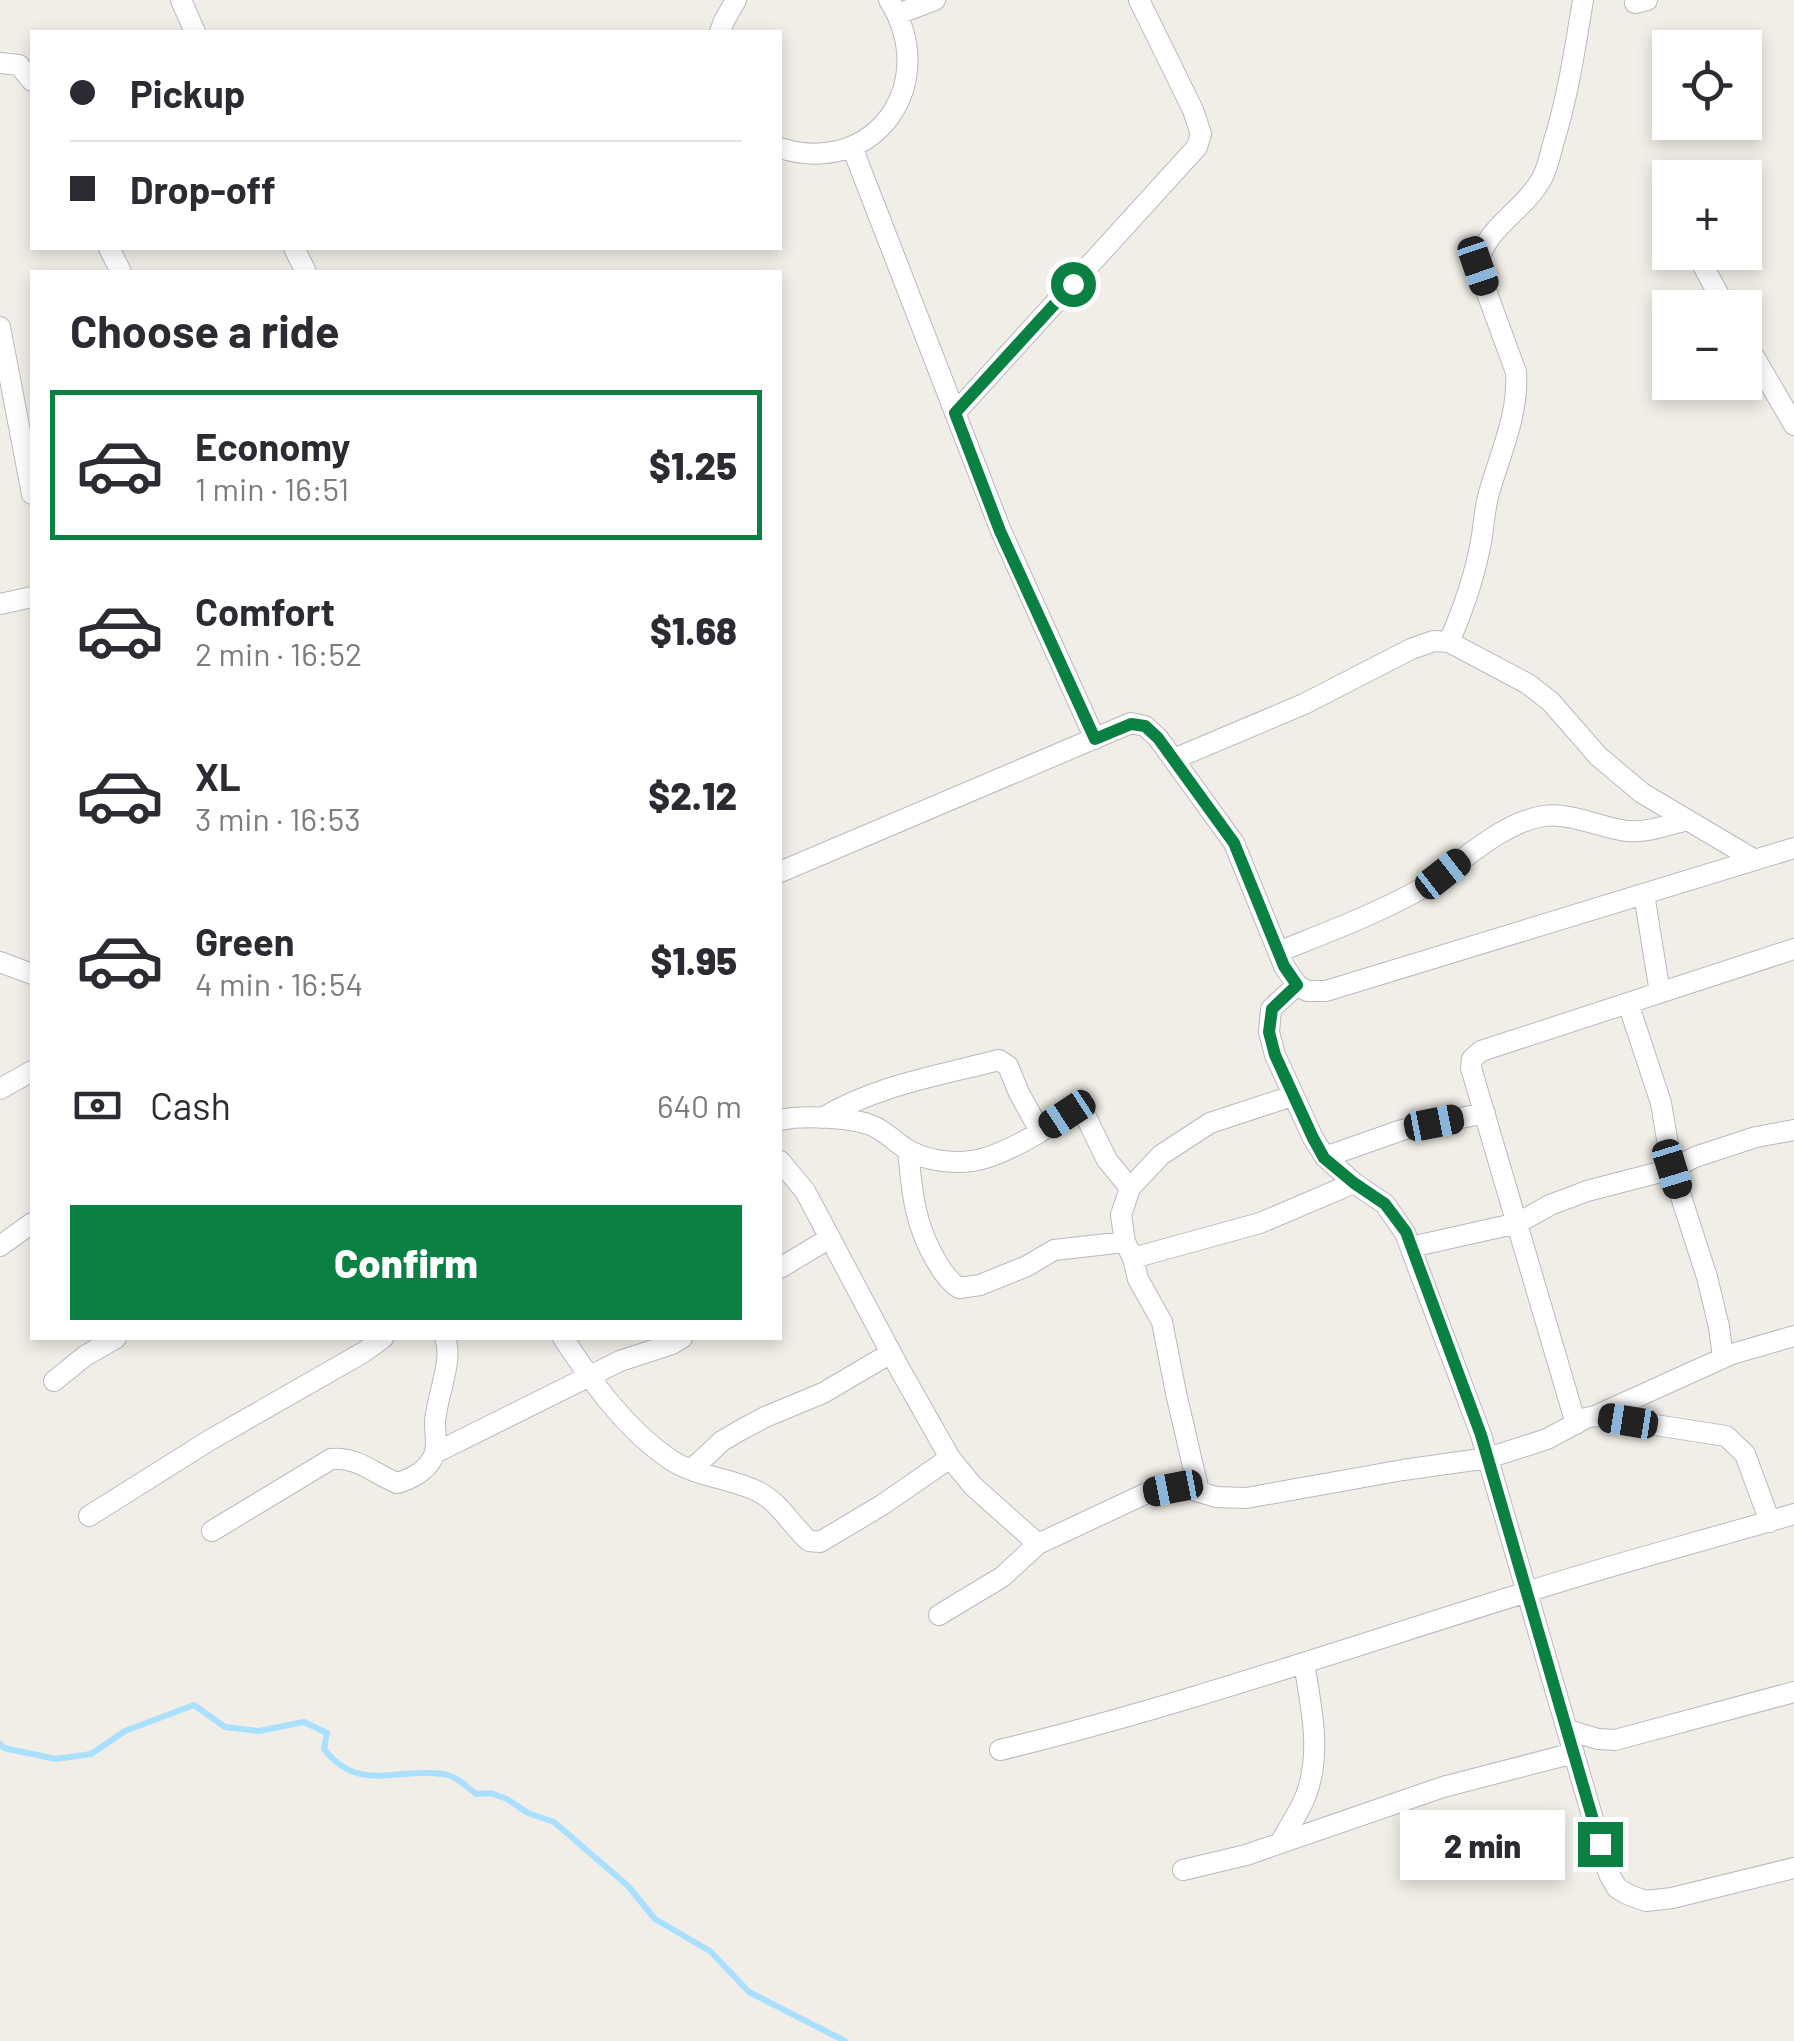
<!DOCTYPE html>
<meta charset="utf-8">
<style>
body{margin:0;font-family:Barlow,sans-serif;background:#f7f7f7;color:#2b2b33;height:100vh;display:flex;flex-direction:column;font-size:38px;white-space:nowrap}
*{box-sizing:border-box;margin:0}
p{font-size:32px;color:#7c7c81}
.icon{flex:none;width:55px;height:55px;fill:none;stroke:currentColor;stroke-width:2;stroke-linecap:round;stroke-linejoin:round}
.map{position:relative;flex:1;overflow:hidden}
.details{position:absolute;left:30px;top:270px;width:752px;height:1070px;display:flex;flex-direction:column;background:#fff;border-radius:0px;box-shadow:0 5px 15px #0003}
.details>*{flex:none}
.hud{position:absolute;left:30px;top:30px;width:752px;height:220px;border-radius:0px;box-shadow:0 5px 15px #0003;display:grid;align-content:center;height:220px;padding:0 40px;background:#fff}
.tools{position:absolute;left:1652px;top:30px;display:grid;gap:20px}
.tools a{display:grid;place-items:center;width:110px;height:110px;border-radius:0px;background:#fff;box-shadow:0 5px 15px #0003;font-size:50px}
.end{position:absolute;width:45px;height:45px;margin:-22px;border:12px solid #0b8043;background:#fff;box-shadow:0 0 0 5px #fff}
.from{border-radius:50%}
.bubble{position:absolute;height:70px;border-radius:0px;background:#fff;box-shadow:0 5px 15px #0003;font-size:32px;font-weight:800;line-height:70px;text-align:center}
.car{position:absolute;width:30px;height:60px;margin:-30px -15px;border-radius:12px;box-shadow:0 0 8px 2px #0007;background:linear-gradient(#222 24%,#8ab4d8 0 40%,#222 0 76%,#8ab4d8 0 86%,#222 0)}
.hud b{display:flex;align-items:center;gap:35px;height:95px;font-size:38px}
.hud b+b{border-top:2px solid #e1e1e2}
.hud i{width:25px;height:25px;background:#2b2b33}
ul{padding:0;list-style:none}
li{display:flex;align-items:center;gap:30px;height:150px;margin:0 20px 15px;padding:0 20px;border:5px solid transparent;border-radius:0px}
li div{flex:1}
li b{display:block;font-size:38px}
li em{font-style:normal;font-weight:800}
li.on{border-color:#0b8043}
li>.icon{width:90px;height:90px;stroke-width:1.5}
h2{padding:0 40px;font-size:45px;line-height:120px}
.pay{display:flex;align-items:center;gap:25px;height:110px;padding:0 40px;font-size:38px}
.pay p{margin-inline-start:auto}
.primary-button{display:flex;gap:20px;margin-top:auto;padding:20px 40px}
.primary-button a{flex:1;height:115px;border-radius:0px;background:#0b8043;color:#fff;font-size:40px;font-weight:800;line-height:115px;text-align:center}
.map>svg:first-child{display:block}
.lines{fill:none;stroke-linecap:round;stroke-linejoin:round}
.stream{stroke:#a9dfff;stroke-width:6}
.minor-casing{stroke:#b7babe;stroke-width:22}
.minor{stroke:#fff;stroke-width:20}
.route{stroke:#0b8043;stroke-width:12}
</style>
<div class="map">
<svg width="1794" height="2041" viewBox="0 0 1794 2041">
<rect width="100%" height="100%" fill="#f1eee7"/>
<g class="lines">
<path class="stream" d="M0 1744 4 1748 56 1759 91 1754 125 1731 194 1705 225 1727 259 1731 304 1722 327 1733 324 1749C359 1794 397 1767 443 1774 456 1776 466 1786 476 1794L491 1793 507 1799 528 1813 554 1822 628 1886 655 1919 710 1951 749 1992 845 2041"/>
<defs>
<path id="minor" d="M181 0 195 32
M1635 3 1647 0
M898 14 935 0
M720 32 724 21 736 0
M0 63 19 65 32 81
M852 147 1001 531 1095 739
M780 148C876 178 941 82 889 0
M109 248 121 272
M294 248 306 272
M1701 262 1726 308
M0 327 32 494
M1745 341 1794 425
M955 413 1197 147 1201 134 1193 110 1139 0
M0 604 32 597
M1449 642C1463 610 1473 582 1480 547 1484 529 1484 510 1489 493 1500 454 1519 414 1516 372L1477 266C1486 226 1522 213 1541 180 1547 170 1550 156 1553 144 1568 97 1575 48 1583 0
M1174 759 1304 704 1411 649 1434 641 1449 642 1528 684 1551 702 1598 756 1642 793 1755 860
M780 872 1131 723 1145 726 1158 738 1234 843 1284 966 1297 985 1307 991H1326L1794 848
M1644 894 1660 993
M1278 952C1325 933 1374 915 1419 890 1458 867 1498 823 1544 816 1569 812 1602 828 1627 831 1647 833 1668 825 1687 820
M0 962 32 974
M1297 985 1271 1009 1269 1032 1275 1055 1313 1138 1325 1157 1354 1183 1385 1204 1405 1233 1481 1435 1609 1874 1617 1888 1629 1895 1646 1901 1672 1898 1794 1868
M1628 1003 1661 1103 1672 1169 1707 1277 1719 1327 1723 1358
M0 1089 32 1071
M822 1118C878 1085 937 1076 999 1060L1008 1066 1019 1093 1040 1131
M780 1120C801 1115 853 1117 873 1126 885 1131 894 1141 905 1148 923 1160 950 1164 972 1161 994 1158 1018 1145 1037 1134 1050 1125 1062 1115 1078 1112L1086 1117 1107 1160 1130 1188
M908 1150C912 1194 915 1227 938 1264 944 1274 950 1282 959 1288L980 1285 1027 1266 1054 1250 1125 1242
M1325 1157 1402 1130 1485 1113
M780 1161 805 1191 898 1366 950 1458 973 1486 1038 1544 1149 1492 1173 1488 1193 1490 1216 1497 1246 1498 1403 1470 1488 1458 1547 1439 1586 1418 1595 1416 1732 1354 1794 1336
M0 1246 32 1223
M1411 1247 1518 1223 1550 1205 1587 1191 1672 1169 1695 1157 1756 1137 1794 1130
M1133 1258 1260 1223 1354 1183
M780 1268 830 1238
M563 1338C593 1383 625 1429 671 1460 697 1477 731 1478 759 1492 780 1503 792 1526 809 1541L820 1542 882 1505 950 1458
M54 1381 85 1356 116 1338
M1597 1416 1726 1436 1745 1454 1770 1522
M1576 1424 1471 1068 1472 1059 1481 1051 1794 949
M435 1453 620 1361 672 1344 682 1338
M691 1470 722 1441 739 1431 765 1417 823 1393 891 1353
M1199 1492 1176 1393 1162 1322 1138 1279 1133 1258 1125 1242 1121 1215 1130 1188 1161 1155 1210 1123 1292 1096
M89 1516 210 1440 364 1352 383 1338
M212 1531 331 1459C356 1456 375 1474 397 1483 412 1479 428 1470 434 1455 438 1445 435 1434 435 1423 436 1397 454 1361 445 1338
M939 1615 1002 1577 1038 1544
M1568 1730 1598 1739 1615 1740 1794 1692
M1000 1750C1177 1707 1350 1647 1524 1593 1613 1564 1704 1541 1794 1514
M1280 1843C1289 1827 1300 1811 1306 1795 1322 1753 1311 1706 1304 1663
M1183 1870 1246 1855 1443 1787 1574 1753"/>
</defs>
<use href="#minor" class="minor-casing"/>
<use href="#minor" class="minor"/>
</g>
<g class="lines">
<path class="route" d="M1073 284 955 413 1000 531 1095 739 1131 724 1145 726 1158 738 1234 843 1284 966 1297 985 1272 1009 1269 1032 1275 1055 1313 1138 1324 1158 1354 1183 1385 1204 1406 1232 1481 1435 1600 1844"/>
</g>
</svg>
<div class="tools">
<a><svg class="icon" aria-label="locate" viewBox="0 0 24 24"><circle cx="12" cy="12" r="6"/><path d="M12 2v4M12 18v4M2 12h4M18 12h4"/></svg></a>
<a>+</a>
<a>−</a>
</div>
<i class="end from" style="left:1073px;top:284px"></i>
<i class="end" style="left:1600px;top:1844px"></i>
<div class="bubble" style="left:1400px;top:1810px;width:165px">2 min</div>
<i class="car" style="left:1478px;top:266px;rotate:161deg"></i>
<i class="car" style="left:1443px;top:874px;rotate:52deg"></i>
<i class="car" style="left:1067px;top:1114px;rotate:237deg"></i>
<i class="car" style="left:1434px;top:1123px;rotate:79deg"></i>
<i class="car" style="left:1672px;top:1169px;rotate:163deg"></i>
<i class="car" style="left:1628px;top:1421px;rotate:279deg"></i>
<i class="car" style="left:1173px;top:1488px;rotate:259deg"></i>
<div class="hud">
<b><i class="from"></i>Pickup</b>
<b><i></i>Drop-off</b>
</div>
<section class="details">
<h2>Choose a ride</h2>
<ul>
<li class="on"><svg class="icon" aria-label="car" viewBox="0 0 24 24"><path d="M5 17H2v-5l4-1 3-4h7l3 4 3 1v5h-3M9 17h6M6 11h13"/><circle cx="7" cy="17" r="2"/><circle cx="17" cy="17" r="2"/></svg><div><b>Economy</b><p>1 min · 16:51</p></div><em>$1.25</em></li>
<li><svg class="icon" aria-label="car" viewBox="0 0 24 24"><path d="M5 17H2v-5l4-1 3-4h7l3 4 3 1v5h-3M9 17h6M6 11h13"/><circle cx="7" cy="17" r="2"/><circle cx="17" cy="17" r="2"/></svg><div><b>Comfort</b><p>2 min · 16:52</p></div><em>$1.68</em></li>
<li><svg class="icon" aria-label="car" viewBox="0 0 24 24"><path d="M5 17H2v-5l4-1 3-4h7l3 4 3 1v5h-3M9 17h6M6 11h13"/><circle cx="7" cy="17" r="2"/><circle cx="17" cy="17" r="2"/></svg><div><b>XL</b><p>3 min · 16:53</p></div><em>$2.12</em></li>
<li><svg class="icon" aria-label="car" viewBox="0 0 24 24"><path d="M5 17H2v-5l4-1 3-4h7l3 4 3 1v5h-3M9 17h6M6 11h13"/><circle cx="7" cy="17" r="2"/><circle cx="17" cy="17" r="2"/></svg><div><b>Green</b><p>4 min · 16:54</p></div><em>$1.95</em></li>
</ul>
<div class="pay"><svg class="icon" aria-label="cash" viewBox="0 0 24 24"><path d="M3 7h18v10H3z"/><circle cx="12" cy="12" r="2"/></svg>Cash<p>640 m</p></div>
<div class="primary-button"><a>Confirm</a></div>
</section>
</div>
